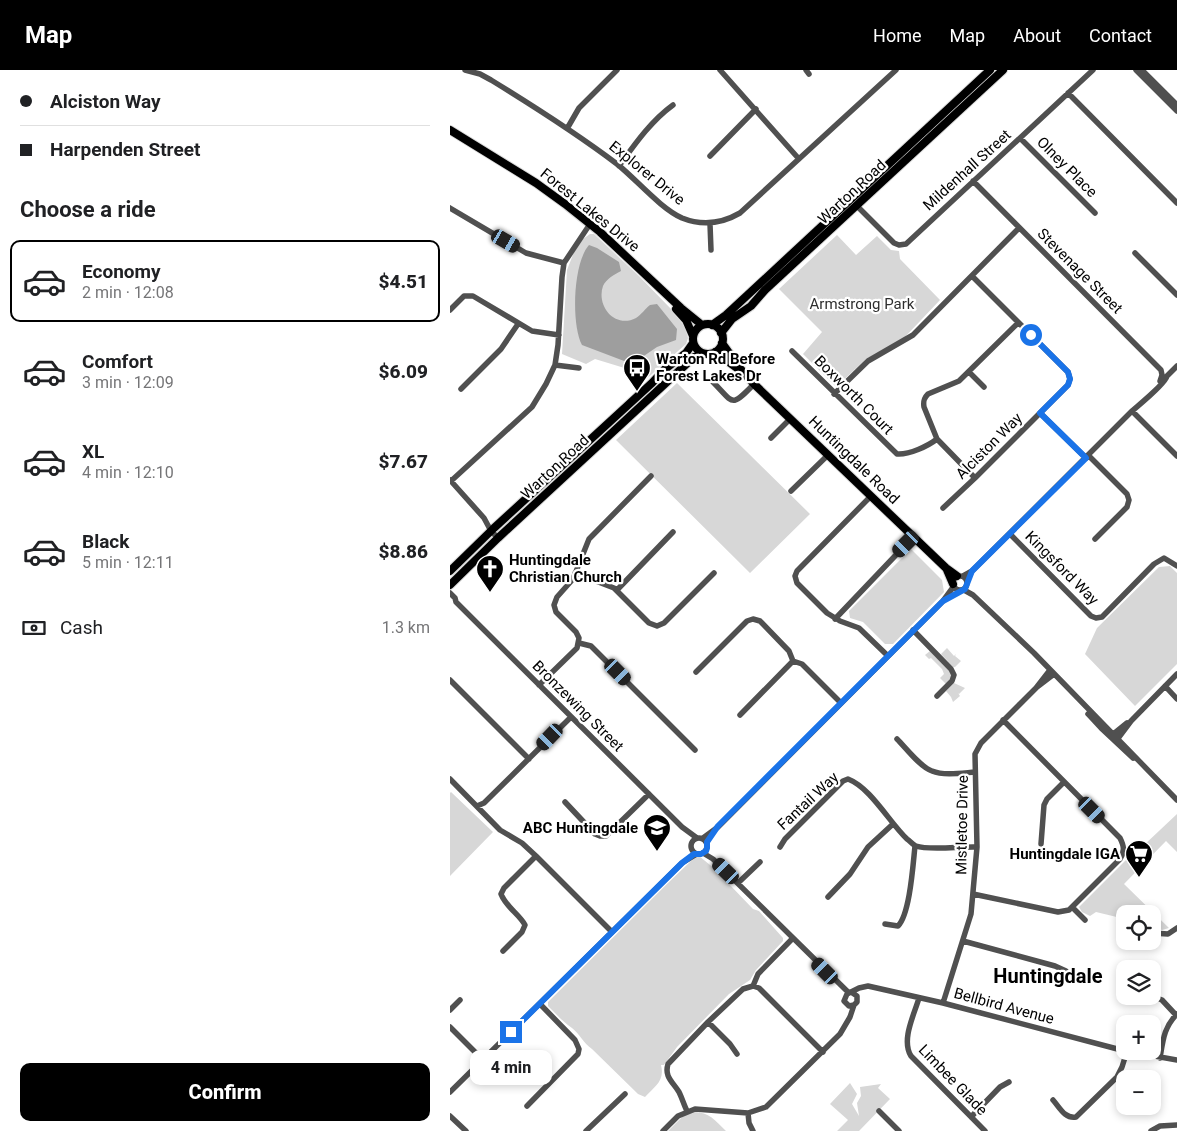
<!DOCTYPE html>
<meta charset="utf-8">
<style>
body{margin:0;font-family:Roboto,sans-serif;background:#f6f6f6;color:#202124;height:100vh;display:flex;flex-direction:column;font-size:19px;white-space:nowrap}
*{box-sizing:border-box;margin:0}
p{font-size:16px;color:#757577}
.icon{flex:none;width:28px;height:28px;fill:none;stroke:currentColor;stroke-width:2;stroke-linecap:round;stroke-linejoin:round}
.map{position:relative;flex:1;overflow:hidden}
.details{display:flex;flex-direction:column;background:#fff;width:450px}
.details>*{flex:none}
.top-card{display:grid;align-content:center;height:110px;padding:0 20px;background:#fff}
.tools{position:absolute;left:666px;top:835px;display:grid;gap:10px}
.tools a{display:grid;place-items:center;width:45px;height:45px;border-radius:10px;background:#fff;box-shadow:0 2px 8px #0003;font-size:25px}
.end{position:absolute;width:22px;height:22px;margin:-11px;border:6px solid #1a73e8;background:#fff;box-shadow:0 0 0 2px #fff}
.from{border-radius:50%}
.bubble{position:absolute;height:35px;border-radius:10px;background:#fff;box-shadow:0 2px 8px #0003;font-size:16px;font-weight:800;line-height:35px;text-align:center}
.car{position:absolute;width:15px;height:30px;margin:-15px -8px;border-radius:6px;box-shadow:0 0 4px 1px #0007;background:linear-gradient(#222 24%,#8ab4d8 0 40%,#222 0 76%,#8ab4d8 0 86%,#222 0)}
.top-card b{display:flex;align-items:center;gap:18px;height:48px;font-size:19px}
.top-card b+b{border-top:1px solid #e0e0e0}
.top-card i{width:12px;height:12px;background:#202124}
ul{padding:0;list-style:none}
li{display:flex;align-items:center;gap:15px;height:82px;margin:0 10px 8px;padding:0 10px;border:2px solid transparent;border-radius:10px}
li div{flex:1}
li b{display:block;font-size:19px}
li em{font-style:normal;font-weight:800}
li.current{border-color:#000}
li>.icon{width:45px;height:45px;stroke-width:1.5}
h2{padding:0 20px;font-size:22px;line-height:60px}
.pay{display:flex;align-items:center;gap:12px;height:55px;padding:0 20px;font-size:19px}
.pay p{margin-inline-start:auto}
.action{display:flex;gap:10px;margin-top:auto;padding:10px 20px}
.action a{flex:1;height:58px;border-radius:10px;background:#000;color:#fff;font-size:20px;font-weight:800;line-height:58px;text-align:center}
header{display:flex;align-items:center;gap:30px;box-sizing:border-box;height:70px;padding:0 25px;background:#000;color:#fff}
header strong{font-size:24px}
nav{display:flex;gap:28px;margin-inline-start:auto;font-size:18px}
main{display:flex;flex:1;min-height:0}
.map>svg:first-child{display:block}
.green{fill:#d7d7d7}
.water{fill:#9e9e9e}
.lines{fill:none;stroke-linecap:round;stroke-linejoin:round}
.major-casing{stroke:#dbdbdb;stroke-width:10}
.minor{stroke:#505050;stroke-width:5.5}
.major{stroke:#000;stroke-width:8}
.route{stroke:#1a73e8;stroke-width:6}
.labels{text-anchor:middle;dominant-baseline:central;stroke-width:4.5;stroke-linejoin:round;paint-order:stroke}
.street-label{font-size:15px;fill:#000;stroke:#fff}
.park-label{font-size:15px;fill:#2e2e2e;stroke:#fff}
.poi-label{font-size:15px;font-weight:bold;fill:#000;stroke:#fff;text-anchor:start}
.district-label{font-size:20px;font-weight:bold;fill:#000;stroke:#fff}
</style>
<header>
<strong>Map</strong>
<nav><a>Home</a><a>Map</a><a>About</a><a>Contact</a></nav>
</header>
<main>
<section class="details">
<div class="top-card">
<b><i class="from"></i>Alciston Way</b>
<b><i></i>Harpenden Street</b>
</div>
<h2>Choose a ride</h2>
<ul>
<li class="current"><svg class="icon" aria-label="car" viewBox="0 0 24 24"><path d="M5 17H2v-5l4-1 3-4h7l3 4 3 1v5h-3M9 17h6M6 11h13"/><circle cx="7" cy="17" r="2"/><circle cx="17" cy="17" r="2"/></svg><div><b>Economy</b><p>2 min · 12:08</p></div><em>$4.51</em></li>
<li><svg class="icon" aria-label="car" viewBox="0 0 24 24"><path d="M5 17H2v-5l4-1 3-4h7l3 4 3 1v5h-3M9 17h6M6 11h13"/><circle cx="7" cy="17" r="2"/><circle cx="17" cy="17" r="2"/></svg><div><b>Comfort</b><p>3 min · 12:09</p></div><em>$6.09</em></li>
<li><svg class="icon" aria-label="car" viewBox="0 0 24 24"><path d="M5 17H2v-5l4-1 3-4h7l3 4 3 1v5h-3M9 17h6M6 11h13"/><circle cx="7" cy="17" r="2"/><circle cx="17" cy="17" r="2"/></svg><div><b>XL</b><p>4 min · 12:10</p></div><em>$7.67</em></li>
<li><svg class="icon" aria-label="car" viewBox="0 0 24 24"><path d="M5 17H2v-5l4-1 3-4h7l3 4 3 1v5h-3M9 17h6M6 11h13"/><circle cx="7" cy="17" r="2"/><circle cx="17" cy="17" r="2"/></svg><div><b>Black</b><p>5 min · 12:11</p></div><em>$8.86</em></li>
</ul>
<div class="pay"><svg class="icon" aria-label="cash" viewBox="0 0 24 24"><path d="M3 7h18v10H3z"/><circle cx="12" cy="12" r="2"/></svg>Cash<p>1.3 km</p></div>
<div class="action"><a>Confirm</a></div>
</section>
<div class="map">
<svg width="727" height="1061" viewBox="0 0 727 1061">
<rect width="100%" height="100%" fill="#fff"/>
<path class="green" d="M140 164H144L189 206 222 240 235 257 238 268 236 274 193 312 181 300 145 289 136 294 112 284 117 200 124 182 133 169Z
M387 165 406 185 427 166 441 180 449 181 450 189 490 230 453 269 416 289 386 317 353 284 372 262 329 219Z
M227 313 360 444 300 503 166 370Z
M461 479 492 510 494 522 443 574H435L413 552 400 548 399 541Z
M720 496 727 503V594L685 636 635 584 647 558 709 497Z
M497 578 504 586 506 584 505 586 511 591 505 597H503L491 584Z
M480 581 501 602V608L496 614 490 608 494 604 492 599 481 588 479 589 475 585Z
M504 613 515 618 509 624 508 623 510 626 503 632 501 627 496 621Z
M1 722 43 762 0 806V723Z
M727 744V782L716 771 674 814 719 858 712 860 703 856 702 844H675V849L646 842 640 846 632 842 629 837 678 788 693 776Z
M249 786 276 808 279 814 303 839 309 841 333 868V871L306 900 300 910 279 924 227 977 214 995H211C215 1011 205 1016 195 1027L188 1024 142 979C133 973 130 964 122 958 113 952 106 944 98 936V932L218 813 241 791Z
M400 1013 407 1024 402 1034 409 1046 407 1033 411 1026 410 1017 431 1014 428 1018 440 1029 409 1061H387L398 1050 380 1034Z
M242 1042C258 1041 265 1050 276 1061H218L233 1046Z"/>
<path class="water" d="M139 175 147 178 169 192 171 201C165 204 156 209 153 216 146 236 165 259 186 248 191 245 195 239 200 235L207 234 227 259 226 270 207 277 182 294 132 275C121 254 123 193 139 175Z"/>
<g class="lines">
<defs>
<path id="major" d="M0 60 86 113 115 134 150 162 231 238 252 255
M226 239 236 250 243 266
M243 269a15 15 0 1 1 30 0a15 15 0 1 1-30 0Z
M262 255 276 245 540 0
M271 263 282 249 301 236 315 220 553 0
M272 273 293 302 304 314 496 498 507 506
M265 282 287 298
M497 500 503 514
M0 501 44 458 202 313 215 299 236 283 243 273
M0 515 48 468 244 287 254 284"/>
</defs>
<use href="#major" class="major-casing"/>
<path class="minor" d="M15 0 30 4 41 10C85 37 126 63 167 94 187 110 210 138 232 148 252 156 271 154 290 143L446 0
M270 0 349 89
M356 0 359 4
M686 0 727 41
M692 0 727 35
M618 23 727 133
M118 57 129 38 167 0
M571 69 645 143
M260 86 306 39
M169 96C185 74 201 51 223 35
M523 111 711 300 712 305 710 311
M406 135 444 173 449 175 456 174 643 0
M0 138 76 183 114 193
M260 154 261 180
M685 183 727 225
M0 240 14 226H23L82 261 109 265
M342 281 447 384C459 385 478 376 487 369
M105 295 129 298
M519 302 534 317
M716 307 727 296
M262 311C284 333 280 339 304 314
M11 319 51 279 68 254
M384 324 418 291 463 265 569 158
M682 341 727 386
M590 343 636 388
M321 368 340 349
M638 385 677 424 679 430 677 437 645 469
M525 408 487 369 474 337C473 331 474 328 478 324L509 311 568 253
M0 410 34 448 41 461 48 468
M1 411 82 337 96 314 105 295 108 275 112 207 114 193 140 154
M341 421 378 385
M421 426 347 501 345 506 347 513 377 543 390 551 409 558 438 586
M493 438 525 408 618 315 620 309 618 302 522 206
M560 464 641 546 646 548 652 547 704 494 714 488 727 496
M125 503 164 518 199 553 207 556 214 553 264 503
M503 513a7 7 0 1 1 14 0a7 7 0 1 1-14 0Z
M513 506 522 501 682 341C690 334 715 314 717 306
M167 520 223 462
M514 520 523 525 584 583 727 730
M0 523 5 528 6 532 232 757 247 768
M385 549 464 466
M463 560 501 599 504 605 502 611 487 626
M129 573 141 576 245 680
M246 602 297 551 303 549 310 551 339 581 343 591 352 594 391 633
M0 610 79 689
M89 615 127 578 129 568 126 562 106 542 104 535 107 527 123 509 139 469 201 406
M715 616 727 629
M587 617 604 604
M638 644 651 658 683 688
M290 645 343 591
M661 666 677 653
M447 669C456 678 470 697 482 701 494 706 512 703 525 702
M666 671 681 651 727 604
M0 709 50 760 72 773 86 786 162 862
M115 732 145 764 150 766H156L199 724
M27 736 34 733 121 647
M241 776a8 8 0 1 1 16 0a8 8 0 1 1-16 0Z
M253 768 268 757 493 531 504 516
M591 774 594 735 597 729 614 712
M330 777 335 769 393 711 398 709C421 718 439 752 457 769 460 771 463 775 466 776 480 781 511 776 527 777
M253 783 263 789 399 923
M288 813 310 792
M523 824 608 842 619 840 670 789C675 781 674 776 670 768L553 650
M378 827 400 804 418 777 443 754
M622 837 635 850
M435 854 448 856C460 844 463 794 465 776
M702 863 718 864 727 858
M513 871 605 896 616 901
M53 881 72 862 75 855C69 844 56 837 51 824L54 818 86 786
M303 916 308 904 343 868
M401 922 407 926V932L404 935 399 936 394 931 397 924 409 918 418 916 493 933 675 981
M702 926 712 930 726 945
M469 928C464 945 451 970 461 986L535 1061
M493 933 521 844 527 777 525 684 531 673 586 618 600 600
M0 940 10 930
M258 952 280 974 287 984
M0 957 33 990
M710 988C713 970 714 957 727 944
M0 1022 232 793 247 784
M603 1030C610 1038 615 1049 626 1047L667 1007 672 997 677 981 727 990
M77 1036 128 984 129 979 125 970 90 934
M237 1041C234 1035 232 1028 229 1022 223 1012 214 1007 218 994L258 952 293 919 303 916 309 918 373 982
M429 1041 449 1061
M298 1043 299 1053 303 1061
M0 1046 16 1061
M521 1047 550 1017 559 1012
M136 1061 175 1024
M213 1061 228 1046 245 1039 298 1043 316 1037 390 964 400 947 404 935
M701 1061 710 1056 727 1055"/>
<use href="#major" class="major"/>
</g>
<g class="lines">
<path class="route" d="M61 962 232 793 244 784H251L256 781 257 778V772L268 756 493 531 515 519 522 501 636 388 590 343 618 315 620 309 618 302 581 265"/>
</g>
<defs>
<symbol id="bus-pin" viewBox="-11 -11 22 30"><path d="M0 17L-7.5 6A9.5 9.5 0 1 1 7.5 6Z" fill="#000" stroke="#fff"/><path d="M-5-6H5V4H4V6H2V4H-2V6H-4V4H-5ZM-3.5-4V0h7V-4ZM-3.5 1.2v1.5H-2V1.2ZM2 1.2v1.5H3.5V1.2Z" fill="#fff"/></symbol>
<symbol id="church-pin" viewBox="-11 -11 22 30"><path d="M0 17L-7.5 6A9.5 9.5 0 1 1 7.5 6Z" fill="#000" stroke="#fff"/><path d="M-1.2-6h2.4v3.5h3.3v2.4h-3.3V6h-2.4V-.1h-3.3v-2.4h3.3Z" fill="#fff"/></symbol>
<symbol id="school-pin" viewBox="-11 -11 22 30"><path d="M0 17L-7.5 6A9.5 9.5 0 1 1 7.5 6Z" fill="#000" stroke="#fff"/><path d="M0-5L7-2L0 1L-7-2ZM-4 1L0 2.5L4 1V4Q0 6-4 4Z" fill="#fff"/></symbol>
<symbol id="supermarket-pin" viewBox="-11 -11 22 30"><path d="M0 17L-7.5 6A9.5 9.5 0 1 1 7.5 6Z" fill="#000" stroke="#fff"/><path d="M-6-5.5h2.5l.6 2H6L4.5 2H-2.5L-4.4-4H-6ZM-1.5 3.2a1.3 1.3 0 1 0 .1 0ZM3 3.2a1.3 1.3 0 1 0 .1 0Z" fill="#fff"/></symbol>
</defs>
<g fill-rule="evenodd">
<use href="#bus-pin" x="171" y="282" width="32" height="43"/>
<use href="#church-pin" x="24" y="483" width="32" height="43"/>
<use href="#school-pin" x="191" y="742" width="32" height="43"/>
<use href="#supermarket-pin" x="673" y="768" width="32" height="43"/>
</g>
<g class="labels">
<g class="street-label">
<text transform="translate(617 97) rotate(45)">Olney Place</text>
<text transform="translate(517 100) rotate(-42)">Mildenhall Street</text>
<text transform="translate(197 103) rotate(39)">Explorer Drive</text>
<text transform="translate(402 122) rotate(-43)">Warton Road</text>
<text transform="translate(140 140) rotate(39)">Forest Lakes Drive</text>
<text transform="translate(630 201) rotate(45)">Stevenage Street</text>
<text transform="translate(404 325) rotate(45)">Boxworth Court</text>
<text transform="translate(539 376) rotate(-45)">Alciston Way</text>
<text transform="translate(404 390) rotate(44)">Huntingdale Road</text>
<text transform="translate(105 397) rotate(-43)">Warton Road</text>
<text transform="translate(612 498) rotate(45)">Kingsford Way</text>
<text transform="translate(128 636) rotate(45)">Bronzewing Street</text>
<text transform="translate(358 731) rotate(-43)">Fantail Way</text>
<text transform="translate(512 755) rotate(-89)">Mistletoe Drive</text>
<text transform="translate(554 936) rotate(15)">Bellbird Avenue</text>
<text transform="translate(503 1010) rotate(46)">Limbee Glade</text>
</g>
<g class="park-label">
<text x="412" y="234">Armstrong Park</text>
</g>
<g class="poi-label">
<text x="206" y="289">Warton Rd Before<tspan x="206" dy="17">Forest Lakes Dr</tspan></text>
<text x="59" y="490">Huntingdale<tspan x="59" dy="17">Christian Church</tspan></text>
<text x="188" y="758" text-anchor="end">ABC Huntingdale</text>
<text x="670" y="784" text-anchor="end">Huntingdale IGA</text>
</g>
<g class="district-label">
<text x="598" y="906">Huntingdale</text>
</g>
</g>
</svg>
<div class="tools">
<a><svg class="icon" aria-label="locate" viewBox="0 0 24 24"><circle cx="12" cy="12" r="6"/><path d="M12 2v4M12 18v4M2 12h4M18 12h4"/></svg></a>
<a><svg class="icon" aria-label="layers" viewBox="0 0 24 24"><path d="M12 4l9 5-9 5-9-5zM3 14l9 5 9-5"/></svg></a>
<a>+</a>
<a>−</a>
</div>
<i class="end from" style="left:581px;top:265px"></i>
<i class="end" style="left:61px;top:962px"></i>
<div class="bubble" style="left:20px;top:980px;width:82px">4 min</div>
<i class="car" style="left:56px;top:171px;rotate:120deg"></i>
<i class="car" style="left:456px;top:474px;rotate:225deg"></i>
<i class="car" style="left:168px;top:602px;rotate:135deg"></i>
<i class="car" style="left:100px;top:667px;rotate:224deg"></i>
<i class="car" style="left:642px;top:740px;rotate:135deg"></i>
<i class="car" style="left:276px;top:801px;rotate:314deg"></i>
<i class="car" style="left:375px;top:901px;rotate:315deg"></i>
</div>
</main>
